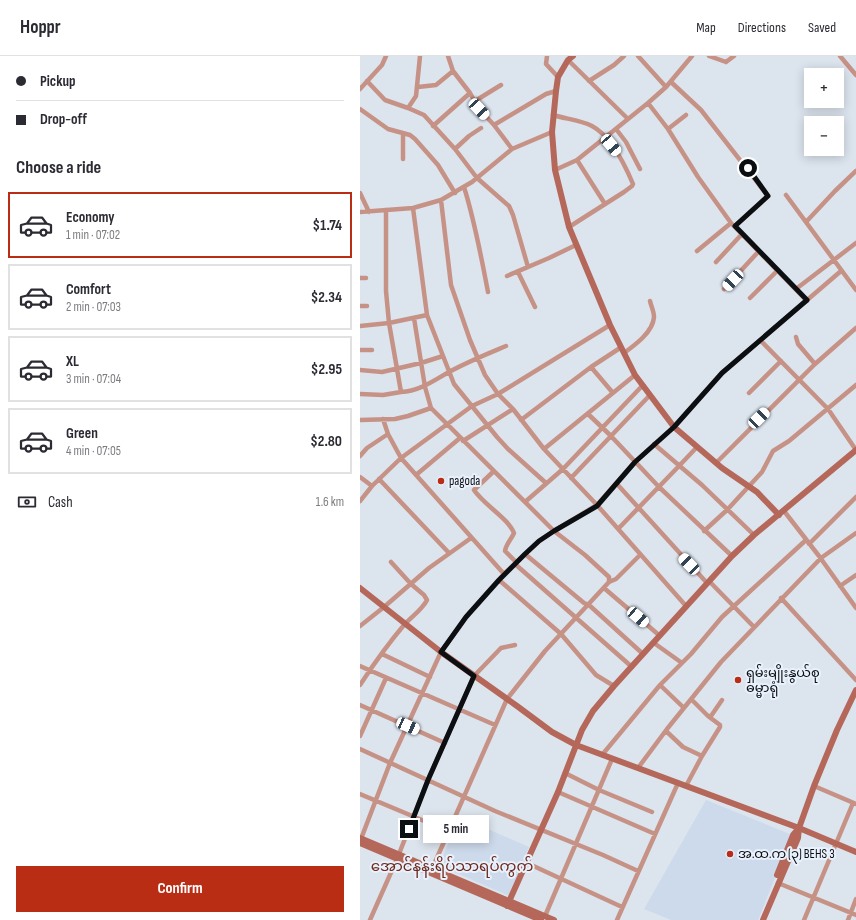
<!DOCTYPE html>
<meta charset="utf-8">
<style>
body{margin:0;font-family:"Sofia Sans Condensed","Noto Sans Myanmar",sans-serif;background:#f2f2f3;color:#2b2b33;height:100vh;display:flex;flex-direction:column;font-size:15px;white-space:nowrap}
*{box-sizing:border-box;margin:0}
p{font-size:13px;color:#7c7c81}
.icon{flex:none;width:22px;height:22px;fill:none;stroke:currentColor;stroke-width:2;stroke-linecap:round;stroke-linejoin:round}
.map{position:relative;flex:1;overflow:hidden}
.sheet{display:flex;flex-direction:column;background:#fff;width:360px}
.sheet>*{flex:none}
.top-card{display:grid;align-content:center;height:88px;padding:0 16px;background:#fff}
.controls{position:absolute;left:444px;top:12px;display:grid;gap:8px}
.controls a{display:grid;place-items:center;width:40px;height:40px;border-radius:0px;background:#fff;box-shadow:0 2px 10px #0003;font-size:20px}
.end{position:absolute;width:18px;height:18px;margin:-9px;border:5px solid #0c0f12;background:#fff;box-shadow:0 0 0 2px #fff}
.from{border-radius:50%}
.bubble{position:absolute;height:28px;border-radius:0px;background:#fff;box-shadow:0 2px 10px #0003;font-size:13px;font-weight:700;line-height:28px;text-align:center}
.car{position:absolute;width:12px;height:24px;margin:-12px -6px;border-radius:5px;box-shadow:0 0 3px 1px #0007;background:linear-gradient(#fff 24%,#345 0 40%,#fff 0 76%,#345 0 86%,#fff 0)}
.top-card b{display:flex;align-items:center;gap:14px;height:38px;font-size:15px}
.top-card b+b{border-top:1px solid #e1e1e2}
.top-card i{width:10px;height:10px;background:#2b2b33}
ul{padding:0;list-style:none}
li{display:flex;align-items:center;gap:12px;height:66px;margin:0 8px 6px;padding:0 8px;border:2px solid #e1e1e2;border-radius:0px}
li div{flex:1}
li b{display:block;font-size:15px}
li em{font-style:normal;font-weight:700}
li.on{border-color:#b92d15}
li>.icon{width:36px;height:36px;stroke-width:1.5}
h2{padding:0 16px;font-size:18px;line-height:48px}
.pay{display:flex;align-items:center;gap:10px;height:44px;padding:0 16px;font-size:15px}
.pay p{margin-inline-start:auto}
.cta{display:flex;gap:8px;margin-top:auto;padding:8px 16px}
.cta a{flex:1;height:46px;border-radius:0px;background:#b92d15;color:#fff;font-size:16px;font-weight:700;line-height:46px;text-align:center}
header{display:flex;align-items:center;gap:24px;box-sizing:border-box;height:56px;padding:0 20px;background:#fff;border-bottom:1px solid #e1e1e2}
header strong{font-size:19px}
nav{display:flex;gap:22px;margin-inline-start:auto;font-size:14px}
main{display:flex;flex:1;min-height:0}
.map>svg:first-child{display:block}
.built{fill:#cddaeb}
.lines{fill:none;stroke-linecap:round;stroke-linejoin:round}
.street{stroke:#c79286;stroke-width:4.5}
.secondary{stroke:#b56859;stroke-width:6}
.route{stroke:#0c0f12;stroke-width:5}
.poi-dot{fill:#b92d15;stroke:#e9f1fc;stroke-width:1.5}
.labels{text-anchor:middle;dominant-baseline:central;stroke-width:4;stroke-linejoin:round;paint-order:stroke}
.poi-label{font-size:13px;fill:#0c0f12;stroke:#e9f1fc;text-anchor:start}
.quarter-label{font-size:15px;fill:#6d291c;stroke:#e9f1fc}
</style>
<header>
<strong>Hoppr</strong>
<nav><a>Map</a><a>Directions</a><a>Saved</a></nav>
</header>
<main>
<section class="sheet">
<div class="top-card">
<b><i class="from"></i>Pickup</b>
<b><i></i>Drop-off</b>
</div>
<h2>Choose a ride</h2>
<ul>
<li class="on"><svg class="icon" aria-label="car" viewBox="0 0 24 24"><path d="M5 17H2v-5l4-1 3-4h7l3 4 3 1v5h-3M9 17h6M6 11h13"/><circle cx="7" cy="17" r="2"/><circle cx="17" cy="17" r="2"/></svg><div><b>Economy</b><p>1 min · 07:02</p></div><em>$1.74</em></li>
<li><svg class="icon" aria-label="car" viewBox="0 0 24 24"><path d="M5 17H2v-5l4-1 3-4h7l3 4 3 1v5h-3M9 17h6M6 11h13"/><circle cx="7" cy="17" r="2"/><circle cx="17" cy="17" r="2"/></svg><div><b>Comfort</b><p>2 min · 07:03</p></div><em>$2.34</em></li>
<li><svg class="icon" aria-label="car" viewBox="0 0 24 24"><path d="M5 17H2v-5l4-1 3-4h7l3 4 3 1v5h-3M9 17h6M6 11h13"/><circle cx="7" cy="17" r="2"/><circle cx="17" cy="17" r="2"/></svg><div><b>XL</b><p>3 min · 07:04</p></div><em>$2.95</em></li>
<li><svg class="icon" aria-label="car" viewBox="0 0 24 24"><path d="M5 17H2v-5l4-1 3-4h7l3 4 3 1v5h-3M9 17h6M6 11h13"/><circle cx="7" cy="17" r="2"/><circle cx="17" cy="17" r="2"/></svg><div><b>Green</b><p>4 min · 07:05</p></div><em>$2.80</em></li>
</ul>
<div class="pay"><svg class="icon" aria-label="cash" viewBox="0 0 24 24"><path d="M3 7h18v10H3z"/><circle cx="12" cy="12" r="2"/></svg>Cash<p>1.6 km</p></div>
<div class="cta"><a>Confirm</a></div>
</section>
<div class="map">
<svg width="496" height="864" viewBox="0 0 496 864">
<rect width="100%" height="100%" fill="#dce4ee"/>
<path class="built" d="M346 744 432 779 398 864H311L284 853Z
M100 761 169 791 149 840 79 809Z"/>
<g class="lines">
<path class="street" d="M88 0 93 15 110 37 119 53 134 69 152 93
M187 0 186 8 198 21
M278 0 306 31
M349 0 366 6
M480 0 496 19
M208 4 268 63
M366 6 374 0
M7 25 25 44 48 52 64 59 95 93 117 122 149 150 153 159 168 211
M229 25 254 9 264 0
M311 26 341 54 408 140 375 170
M58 31 76 29 93 15
M0 33 22 9 26 0
M115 45 141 29
M288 47 308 73 338 121 371 167 447 245
M48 52 56 40 60 0
M0 53 28 73 50 79 55 83 78 109 95 137
M193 59C206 63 220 64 232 70 251 80 265 109 273 128L272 130 264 136 209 171
M134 69 186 38 196 35
M73 70 110 37
M256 73 266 86 280 113
M308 73 326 59
M95 93 109 80 121 72
M43 103V77
M217 104 245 148
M195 114 217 104 288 47 306 31 332 0
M104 131C115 166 121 200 128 236
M0 137 9 156
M426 139 496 234
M81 144 91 229 110 284 125 319 138 338 153 353 184 393 237 449 326 550
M53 152 67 259 94 328 137 381 148 393 186 427
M26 154V235L29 267 41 336C60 335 73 325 89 316 107 306 127 298 146 290
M0 156 53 152 81 144 112 126 152 93 192 76
M446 166 475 135 496 115
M337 195 371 167
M356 206 382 178
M158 216 175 251
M147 220 189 202 216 189
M0 222H6
M364 233 399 195
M436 233 496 187
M390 242 418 214
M0 250H7
M54 262 65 331 71 352 194 475 225 499 249 521V526L185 595 147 643 72 813
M0 270 29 267 67 259
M436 281 438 288 455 308
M400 284 468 353 496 394
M0 294H12
M264 297C275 289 293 276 294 261 294 255 291 250 290 245
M231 311 253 337
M0 314 22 316 61 307 83 300
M389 337 421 305
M0 338 23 339 41 336
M228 358 250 379 299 431 372 500
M23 363 28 378 41 402 144 518
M0 364 35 363 48 360 71 352
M161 364 231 311 260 292
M103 385 153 353
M294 388 342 429 394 479
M184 393 275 319
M0 400 7 392 28 378
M356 407 455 308 496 272
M134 415 114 434C124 449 148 462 154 477 151 484 146 488 145 495L156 506
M56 419 100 382
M0 421 12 430
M211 422 290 339
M19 423 89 497
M257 428 347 527
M0 445 12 430 41 402 112 350 138 338 250 269
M165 446 203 413 283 329
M424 455 459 500 496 552
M258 473 319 410 337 391
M344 475 367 454 402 416 413 395 429 385 496 329
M449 488 496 441
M165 498 224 547 229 549 283 598
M155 508 272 611
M139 524 201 578 236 619 254 630
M349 525 394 571
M249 526 256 523 280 499
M480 530 496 519
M244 532 300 580
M421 542 496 624
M0 570 24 551 69 512 111 482
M294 587 322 607
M22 598 70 621
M0 610 135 669
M0 629C13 609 28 588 44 569 52 560 62 554 67 544L64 539 51 528 31 506
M300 629 324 652
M331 643 348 660H351L362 644
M0 649 85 687
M306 675 323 691 342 700 360 671V669L348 660
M0 680 26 622
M0 693 135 755 243 799 278 815
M242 699 300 629 331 598 362 561 446 484
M278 712 307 673 361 606 461 502 496 477
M205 717 239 734 292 756
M326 730 342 700
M454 730 496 748
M198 736 295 778
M0 738 88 775
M1 783 30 707 81 596 106 561 144 518 179 485 194 475 237 449 275 406 314 371 362 317 481 215
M39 798 68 724 114 620 141 592 155 589
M167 807 262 851
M418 827 496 859
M185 860 252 703
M10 864 37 803
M257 864 318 727
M444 864 493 747
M488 864 496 843"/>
<path class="secondary" d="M213 0 208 4 198 21 196 35 192 76 195 114 209 171 250 269 275 319 314 371 362 412 397 436 419 459
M0 532 81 596 157 650 192 676 216 689 439 772 496 796
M0 782 194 864
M0 787 181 864
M417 819 433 779 439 772
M147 850 198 736 222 674 233 655 254 630 372 500 394 479 496 394
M403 864 438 782 439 772 454 730 477 674 496 634"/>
</g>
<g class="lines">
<path class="route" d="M49 773 68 724 114 620 81 596 106 561 139 524 165 498 179 485 194 475 237 450 275 406 314 371 362 317 447 244 375 170 408 140 388 112"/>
</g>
<g class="poi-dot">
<circle cx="81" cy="425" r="4"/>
<circle cx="378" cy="624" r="4"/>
<circle cx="370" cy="798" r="4"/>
</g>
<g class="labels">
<g class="poi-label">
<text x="89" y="425">pagoda</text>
<text x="386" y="617">ရှမ်းမျိုးနွယ်စု<tspan x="386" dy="15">ဓမ္မာရုံ</tspan></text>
<text x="378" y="798">အ.ထ.က (၃) BEHS 3</text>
</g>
<g class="quarter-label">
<text x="92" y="810">အောင်နန်းရိပ်သာရပ်ကွက်</text>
</g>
</g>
</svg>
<div class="controls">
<a>+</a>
<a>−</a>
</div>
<i class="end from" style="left:388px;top:112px"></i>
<i class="end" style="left:49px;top:773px"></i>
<div class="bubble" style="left:63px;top:759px;width:66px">5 min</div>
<i class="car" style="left:119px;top:53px;rotate:137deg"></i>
<i class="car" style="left:251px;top:89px;rotate:140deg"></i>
<i class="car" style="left:373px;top:224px;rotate:223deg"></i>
<i class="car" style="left:399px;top:362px;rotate:46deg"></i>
<i class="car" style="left:329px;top:508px;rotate:316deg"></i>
<i class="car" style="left:278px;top:561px;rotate:131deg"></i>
<i class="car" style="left:48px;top:670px;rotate:114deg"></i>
</div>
</main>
